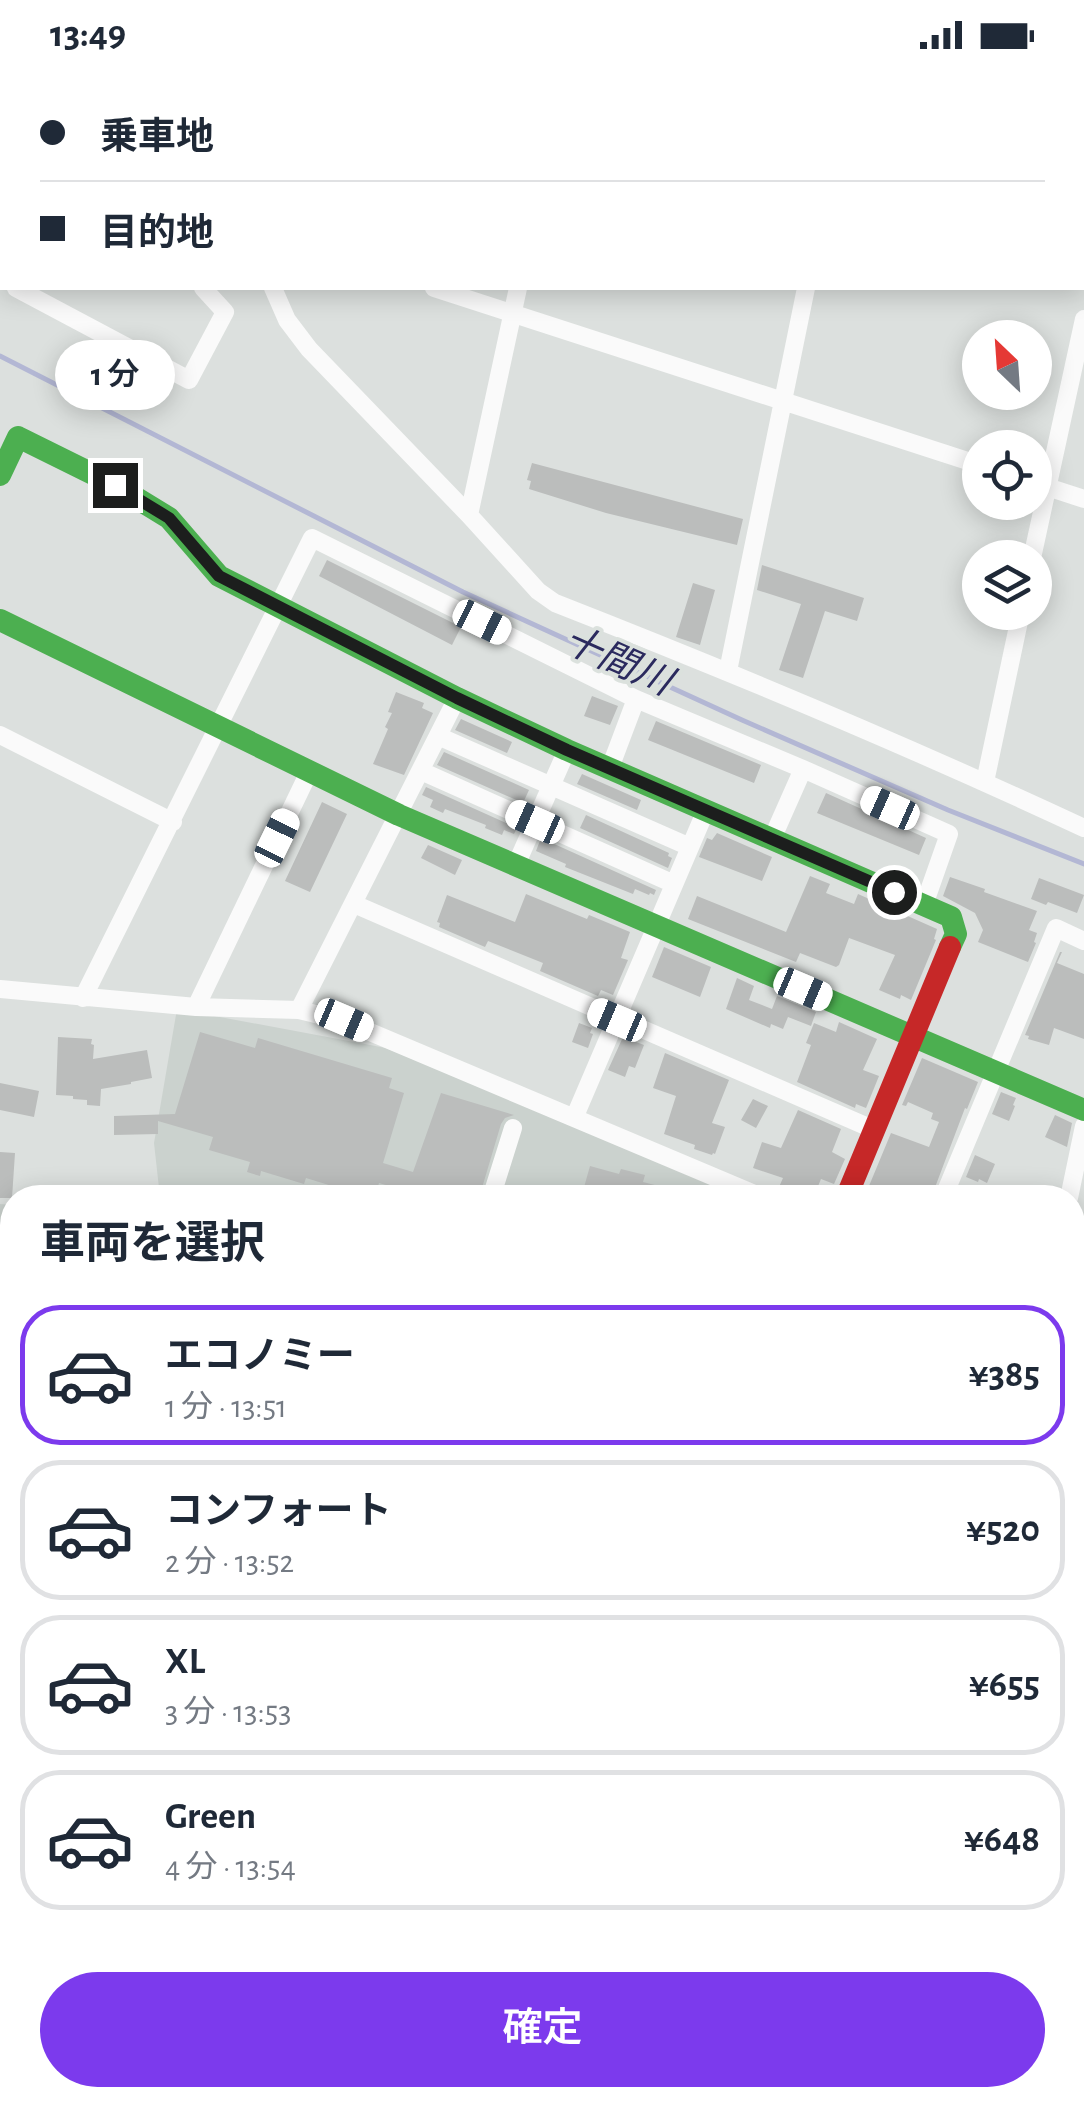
<!DOCTYPE html>
<html lang="ja">
<meta charset="utf-8">
<style>
body{margin:0;font-family:"Alegreya Sans","Noto Sans JP",sans-serif;background:#f6f6f7;color:#1f2937;height:100vh;display:flex;flex-direction:column;font-size:38px;white-space:nowrap}
*{box-sizing:border-box;margin:0}
p{font-size:32px;color:#747a83}
.icon{flex:none;width:55px;height:55px;fill:none;stroke:currentColor;stroke-width:2;stroke-linecap:round;stroke-linejoin:round}
.map{position:relative;flex:1;overflow:hidden}
.details{position:absolute;left:0px;top:1115px;width:1085px;height:922px;display:flex;flex-direction:column;background:#fff;border-radius:40px 40px 0 0;box-shadow:0 5px 25px #0003}
.details>*{flex:none}
.guide{position:absolute;left:0px;top:0px;width:1085px;height:220px;box-shadow:0 5px 25px #0003;display:grid;align-content:center;height:220px;padding:0 40px;background:#fff}
.needle{width:65px;rotate:335deg}
.controls{position:absolute;left:962px;top:250px;display:grid;gap:20px}
.controls a{display:grid;place-items:center;width:90px;height:90px;border-radius:50%;background:#fff;box-shadow:0 5px 25px #0003;font-size:50px}
.end{position:absolute;width:45px;height:45px;margin:-22px;border:12px solid #1c1e1d;background:#fff;box-shadow:0 0 0 5px #fff}
.from{border-radius:50%}
.bubble{position:absolute;height:70px;border-radius:35px;background:#fff;box-shadow:0 5px 25px #0003;font-size:32px;font-weight:600;line-height:70px;text-align:center}
.car{position:absolute;width:30px;height:60px;margin:-30px -15px;border-radius:12px;box-shadow:0 0 8px 2px #0007;background:linear-gradient(#fff 24%,#345 0 40%,#fff 0 76%,#345 0 86%,#fff 0)}
.guide b{display:flex;align-items:center;gap:35px;height:95px;font-size:38px}
.guide b+b{border-top:2px solid #e0e1e3}
.guide i{width:25px;height:25px;background:#1f2937}
ul{padding:0;list-style:none}
li{display:flex;align-items:center;gap:30px;height:140px;margin:0 20px 15px;padding:0 20px;border:5px solid #e0e1e3;border-radius:40px}
li div{flex:1}
li b{display:block;font-size:38px}
li em{font-style:normal;font-weight:600}
li.active{border-color:#7c3aed}
li>.icon{width:90px;height:90px;stroke-width:1.5}
h2{padding:0 40px;font-size:45px;line-height:120px}
.primary-button{display:flex;gap:20px;margin-top:auto;padding:20px 40px}
.primary-button a{flex:1;height:115px;border-radius:60px;background:#7c3aed;color:#fff;font-size:40px;font-weight:600;line-height:115px;text-align:center}
.status{display:flex;justify-content:space-between;align-items:center;height:70px;padding:0 50px;background:#fff;direction:ltr}
.status svg{height:28px;fill:currentColor}
.map>svg:first-child{display:block}
.built{fill:#cbd2ce}
.lines{fill:none;stroke-linecap:round;stroke-linejoin:round}
.stream{stroke:#b3b7d4;stroke-width:5}
.building{fill:#bbbdbc}
.path{stroke:#bebfbe;stroke-width:2.5;stroke-dasharray:8 5;stroke-linecap:butt}
.street{stroke:#fafafa;stroke-width:18}
.fast{stroke:#4caf50;stroke-width:22}
.slow{stroke:#ffc107;stroke-width:22}
.jam{stroke:#c62828;stroke-width:22}
.route{stroke:#1c1e1d;stroke-width:12}
.labels{text-anchor:middle;dominant-baseline:central;stroke-width:8;stroke-linejoin:round;paint-order:stroke}
.water-label{font-size:38px;font-style:italic;fill:#2b2a5e;stroke:#dbe1dd}
</style>
<div class="status"><b>13:49</b><svg viewBox="0 0 49 12"><path d="M0 12V9h3v3zM5 12V6h3v6zM10 12V3h3v9zM15 12V0h3v12zM26 1h20v11H26zM47 4h2v5h-2z"/></svg></div>
<div class="map">
<svg width="1084" height="2036" viewBox="0 0 1084 2036">
<rect width="100%" height="100%" fill="#dce0de"/>
<path class="built" d="M177 939 386 978 741 1127H160L154 1073Z
M0 1134 12 1135V1350L0 1351Z"/>
<g class="lines">
<path class="stream" d="M0 286 463 522 742 650 948 740 1084 794"/>
</g>
<path class="building" d="M532 393 743 449 737 475 606 443 529 419 531 411 527 410Z
M327 490 461 557 452 575 319 506Z
M762 495 864 528 857 551 825 541 803 608 779 600 801 534 757 520Z
M693 513 715 520 700 575 676 567Z
M396 622 424 633 422 638 433 643 404 705 373 694 388 659 385 657 392 643 388 642Z
M592 626 618 636 610 655 584 646Z
M461 649 512 672 507 683 455 660Z
M656 651 761 695 754 713 648 670Z
M444 682 529 720 523 733 437 695Z
M582 704 641 730 637 740 577 714Z
M426 717 517 758 514 764 504 760 502 765 485 758 486 755 445 739 443 743 430 737 433 730 422 725Z
M826 723 926 768 919 785 817 743Z
M322 732 347 744 310 822 285 811Z
M586 745 669 783 668 786 672 788 668 798 580 758Z
M717 763 772 787 762 811 699 787 707 768 712 770Z
M541 768 656 820 654 825 650 823 649 825 635 819 633 824 565 797 566 794 536 781Z
M428 775 462 790 455 805 421 788Z
M810 806 830 814 826 823 854 834 858 824 937 859 934 869 936 870 911 930 901 925 900 929 879 920 895 885 849 868 839 895 836 897 800 883 796 892 688 849 697 826 786 862Z
M950 807 985 819 984 822 1037 841 1029 860 1037 863 1034 872 1036 873 1028 892 978 872 983 860 975 843 943 826Z
M1039 808 1084 825 1077 843 1048 832 1046 835 1031 829Z
M526 824 587 849 589 845 630 862 621 888 628 890 613 925 601 920 598 926 540 901 543 893 488 871 485 877 439 857 440 853 437 852 447 825 515 852Z
M664 877 711 897 700 927 652 907Z
M1060 882H1062L1057 893 1084 904V969L1054 958 1049 975 1028 969 1029 966 1025 965Z
M737 908 754 916 749 930 772 939 777 926 816 942 811 956 788 947 783 959 771 954 770 958 726 939Z
M839 952 877 969 863 1000 879 1006 866 1038 856 1034 855 1038 797 1012 811 975 806 973 814 953 836 962Z
M579 953 592 958 590 963 593 964 588 978 572 972Z
M200 962 255 978 258 968 392 1008 389 1018 404 1023 383 1093 413 1102 441 1023 514 1045 505 1048 501 1054 479 1128H413L405 1124 406 1121 379 1113 374 1128H371L306 1108 304 1114 261 1101 260 1106 247 1102 250 1092 209 1080 213 1067 158 1051V1064L114 1065V1046L175 1044Z
M58 967 92 969 91 974 94 975 93 989 147 980 152 1008 131 1012V1014L101 1019 100 1036 87 1035V1030L73 1029V1026L56 1025Z
M623 967 644 975 635 998 629 996 625 1007 608 1000Z
M665 983 729 1010 712 1053 725 1057 715 1084 713 1083 712 1085 694 1079 695 1075 664 1064 676 1026 653 1018Z
M922 988 978 1012 967 1039 965 1038 931 1128H864L891 1063 929 1077 939 1052 931 1049 933 1043 908 1032 906 1036 902 1035Z
M0 1013 39 1021 34 1047 0 1040Z
M1001 1022 1016 1028 1013 1035 1015 1036 1009 1051 992 1044Z
M753 1029 768 1036 756 1058 741 1050Z
M798 1040 841 1059 832 1082 845 1089 834 1114 821 1109 813 1128H801L779 1117 783 1108 753 1098 762 1072 781 1078Z
M1055 1045 1072 1053 1067 1077 1045 1067Z
M0 1082 15 1083 12 1128H0Z
M975 1085 995 1094 987 1113 979 1109 978 1112 966 1107Z
M590 1096 619 1104 621 1099 645 1105 643 1112 686 1123 685 1128H581Z
M12 1431V1462L0 1463V1432Z
M0 1529H12L11 1638H0Z
M0 1744H12V1774L0 1775Z
M0 1804 12 1805V1868L0 1867Z
M0 1993H12V2024L0 2023Z"/>
<g class="lines">
<path class="path" d="M895 0 906 2
M1082 46 1084 47
M1072 1292 1084 1280"/>
<path class="street" d="M244 2 245 0
M297 2 298 0
M572 2 573 0
M0 29H2
M16 218 189 310 225 242 203 218
M273 218 287 250 309 279 469 445 538 521 555 533C734 603 910 677 1084 758
M434 218 980 395
M1035 413 1084 429
M469 445 518 218
M1032 488 1084 249
M728 601 806 218
M0 665 173 752
M438 666 690 777
M610 698 636 629
M421 701 674 814
M985 712 1021 542
M772 769 803 699
M516 795 567 680
M354 834 875 1060
M0 919 196 937 299 940 344 951 764 1128
M83 928 312 468 636 629 803 699 949 764 924 835
M196 937 310 700
M299 940 457 628
M575 1046 706 740
M491 1128 513 1058
M943 1128 1056 858 1084 871
M1069 1128 1084 1056
M1072 1206 1084 1207
M0 1503 12 1502
M0 1650H12
M1072 1664 1084 1665
M81 2036 83 2025
M261 2036 263 2025
M432 2036 434 2025
M850 2036 852 2025"/>
<path class="fast" d="M780 0 790 2
M0 405 18 367 115 415 169 448 219 506 457 628 567 680 951 847 956 864 950 877
M0 550 399 745 1084 1040
M0 1377 12 1374
M1072 1515 1084 1447
M885 2025 949 2036
M974 2036 976 2025"/>
<path class="slow" d="M1082 77H1084
M1072 1416 1084 1417"/>
<path class="jam" d="M846 1128 950 877
M0 1890 12 1892"/>
</g>
<g class="lines">
<path class="route" d="M115 415 169 448 219 506 457 628 567 680 894 822"/>
</g>
<g class="labels">
<g class="water-label">
<text transform="translate(617 592) rotate(24)">十間川</text>
</g>
</g>
</svg>
<div class="controls">
<a><svg class="needle" viewBox="-14 -14 28 28"><path d="M0-13l5 13h-10z" fill="#e53935"/><path d="M0 13l5-13h-10z" fill="#747a83"/></svg></a>
<a><svg class="icon" aria-label="locate" viewBox="0 0 24 24"><circle cx="12" cy="12" r="6"/><path d="M12 2v4M12 18v4M2 12h4M18 12h4"/></svg></a>
<a><svg class="icon" aria-label="layers" viewBox="0 0 24 24"><path d="M12 4l9 5-9 5-9-5zM3 14l9 5 9-5"/></svg></a>
</div>
<i class="end from" style="left:894px;top:822px"></i>
<i class="end" style="left:115px;top:415px"></i>
<div class="bubble" style="left:55px;top:270px;width:120px">1 分</div>
<i class="car" style="left:482px;top:552px;rotate:116deg"></i>
<i class="car" style="left:890px;top:738px;rotate:294deg"></i>
<i class="car" style="left:535px;top:752px;rotate:294deg"></i>
<i class="car" style="left:277px;top:768px;rotate:26deg"></i>
<i class="car" style="left:803px;top:919px;rotate:113deg"></i>
<i class="car" style="left:344px;top:950px;rotate:113deg"></i>
<i class="car" style="left:617px;top:950px;rotate:293deg"></i>
<div class="guide">
<b><i class="from"></i>乗車地</b>
<b><i></i>目的地</b>
</div>
<section class="details">
<h2>車両を選択</h2>
<ul>
<li class="active"><svg class="icon" aria-label="car" viewBox="0 0 24 24"><path d="M5 17H2v-5l4-1 3-4h7l3 4 3 1v5h-3M9 17h6M6 11h13"/><circle cx="7" cy="17" r="2"/><circle cx="17" cy="17" r="2"/></svg><div><b>エコノミー</b><p>1 分 · 13:51</p></div><em>¥385</em></li>
<li><svg class="icon" aria-label="car" viewBox="0 0 24 24"><path d="M5 17H2v-5l4-1 3-4h7l3 4 3 1v5h-3M9 17h6M6 11h13"/><circle cx="7" cy="17" r="2"/><circle cx="17" cy="17" r="2"/></svg><div><b>コンフォート</b><p>2 分 · 13:52</p></div><em>¥520</em></li>
<li><svg class="icon" aria-label="car" viewBox="0 0 24 24"><path d="M5 17H2v-5l4-1 3-4h7l3 4 3 1v5h-3M9 17h6M6 11h13"/><circle cx="7" cy="17" r="2"/><circle cx="17" cy="17" r="2"/></svg><div><b>XL</b><p>3 分 · 13:53</p></div><em>¥655</em></li>
<li><svg class="icon" aria-label="car" viewBox="0 0 24 24"><path d="M5 17H2v-5l4-1 3-4h7l3 4 3 1v5h-3M9 17h6M6 11h13"/><circle cx="7" cy="17" r="2"/><circle cx="17" cy="17" r="2"/></svg><div><b>Green</b><p>4 分 · 13:54</p></div><em>¥648</em></li>
</ul>
<div class="primary-button"><a>確定</a></div>
</section>
</div>
